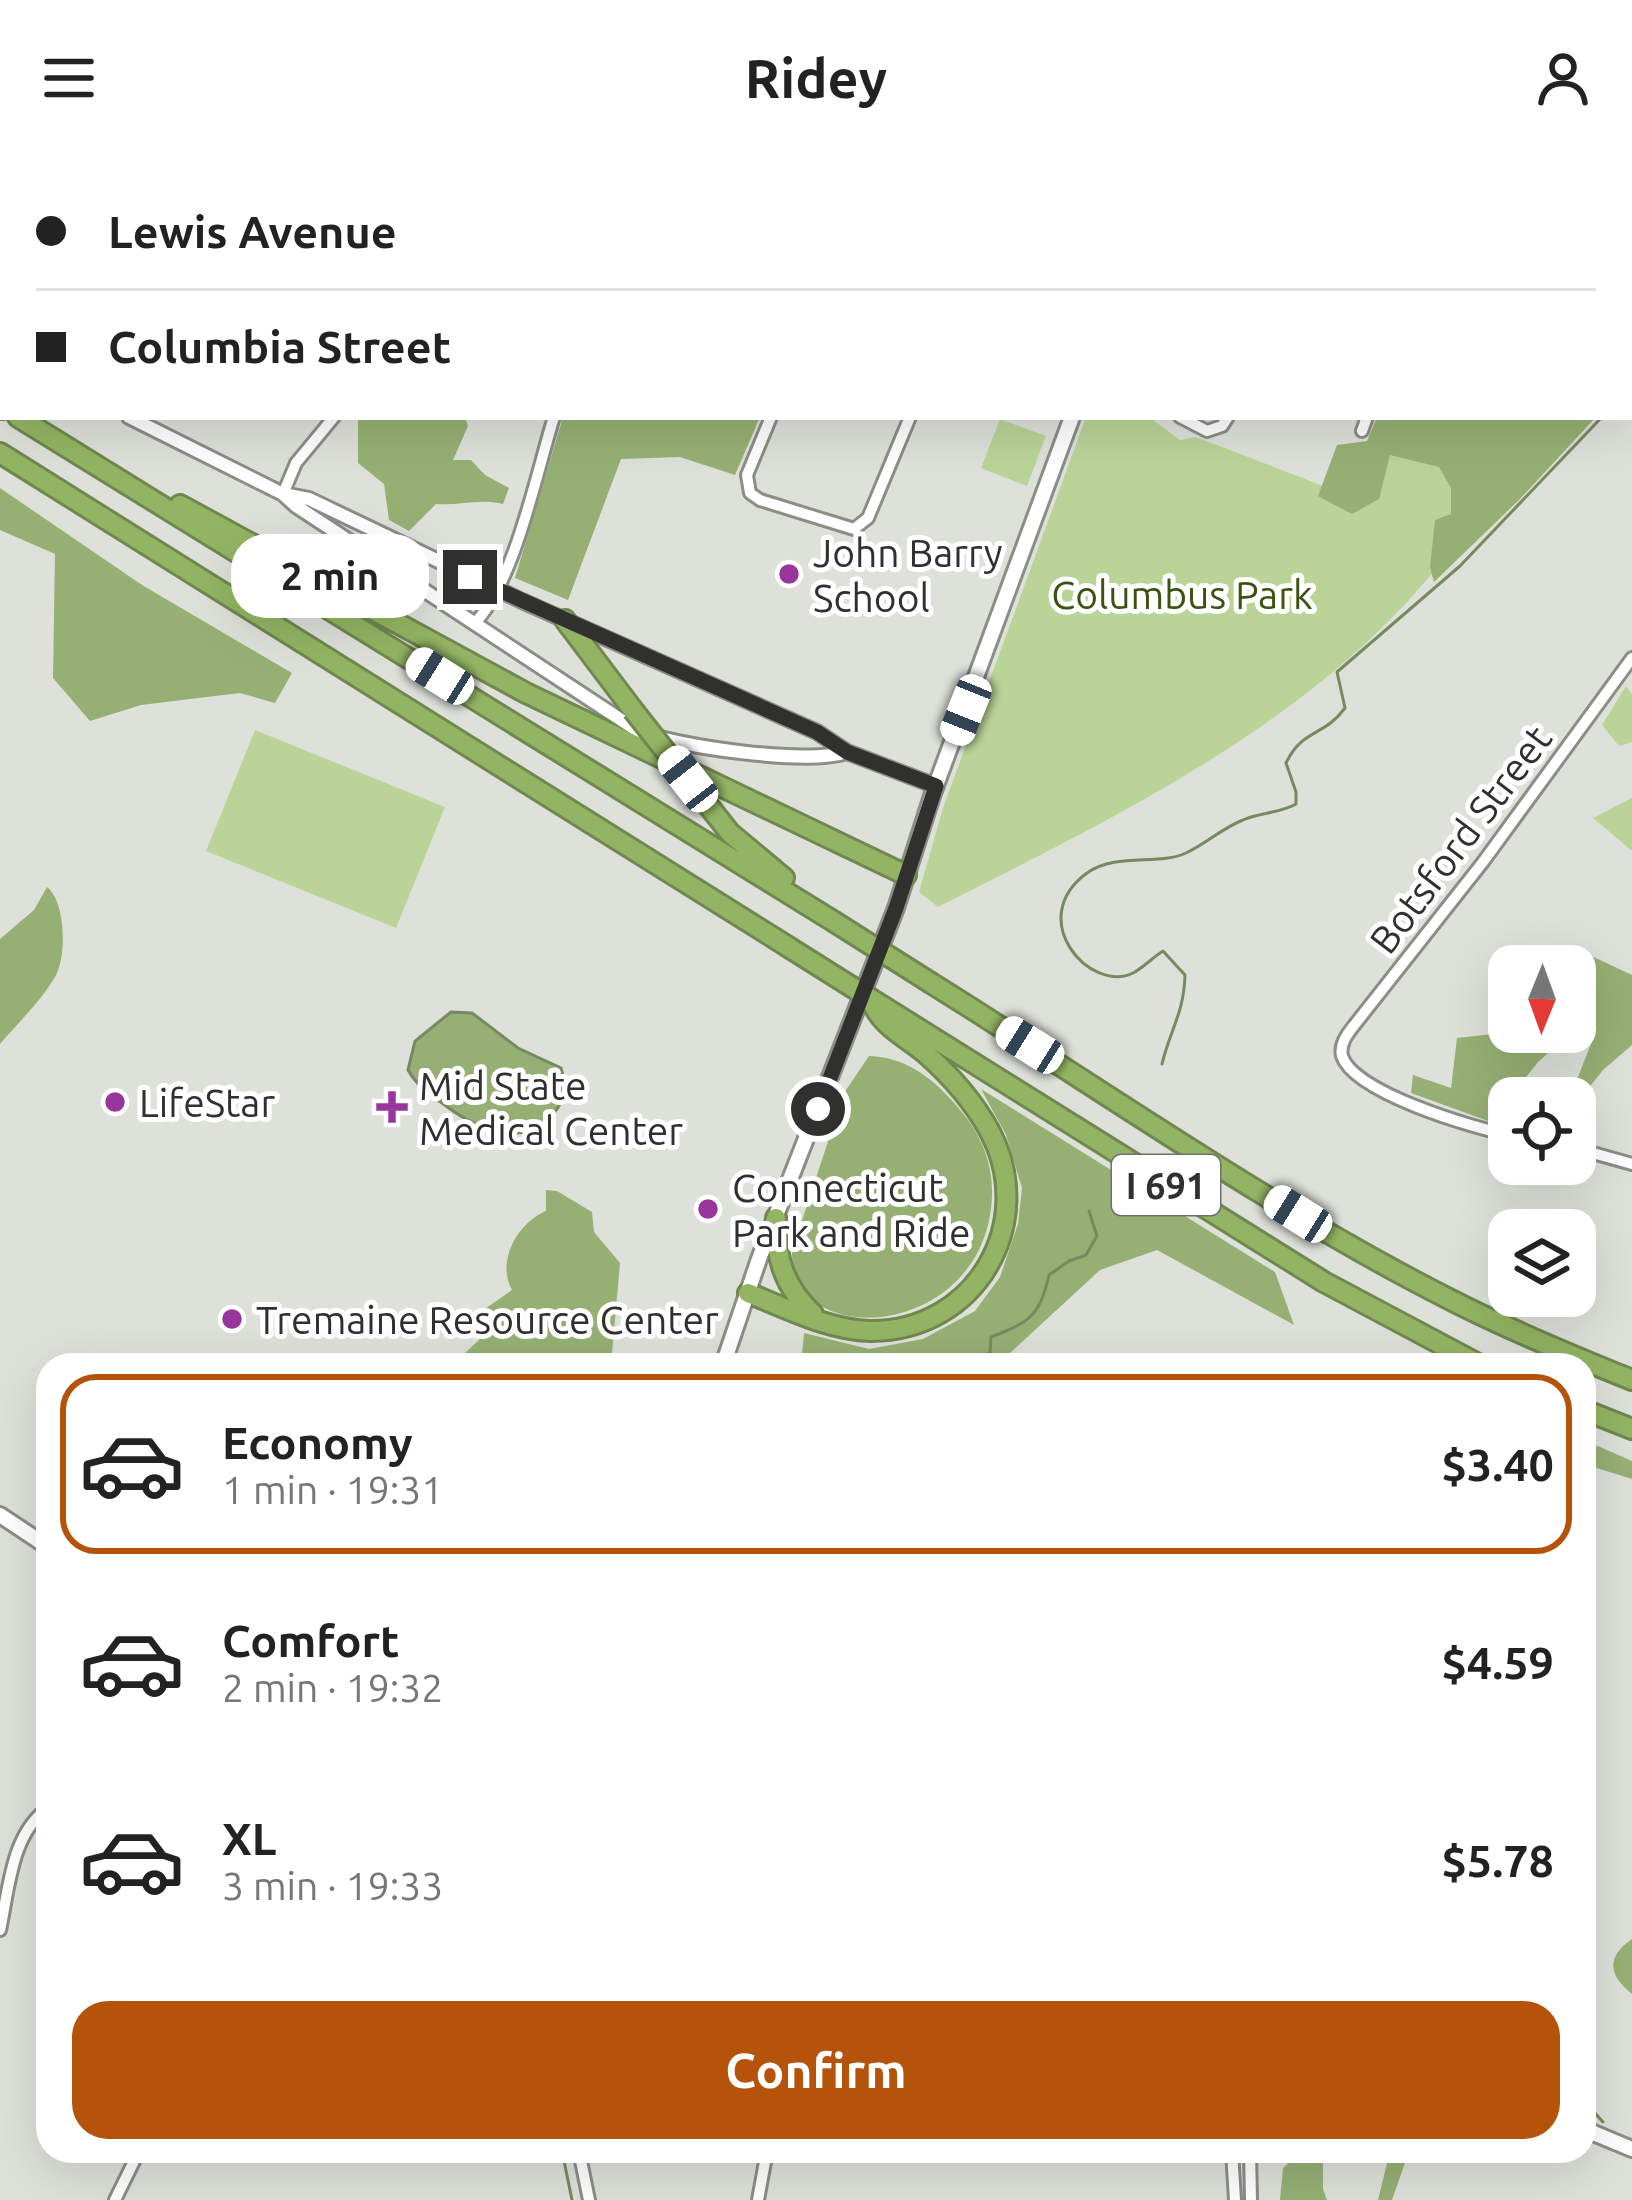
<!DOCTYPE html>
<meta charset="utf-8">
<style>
body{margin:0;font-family:Ubuntu,sans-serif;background:#f6f6f6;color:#222;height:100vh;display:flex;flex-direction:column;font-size:45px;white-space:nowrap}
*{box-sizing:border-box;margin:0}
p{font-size:39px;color:#767676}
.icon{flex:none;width:66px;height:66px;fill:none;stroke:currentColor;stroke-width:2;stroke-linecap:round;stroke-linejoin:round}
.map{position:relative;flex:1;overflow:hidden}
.details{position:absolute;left:36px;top:1197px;width:1560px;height:810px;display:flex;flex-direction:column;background:#fff;border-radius:36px;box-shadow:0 12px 48px #0002}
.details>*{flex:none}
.banner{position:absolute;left:0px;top:0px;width:1632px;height:264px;box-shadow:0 12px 48px #0002;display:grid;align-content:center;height:264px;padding:0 36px;background:#fff}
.needle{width:78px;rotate:181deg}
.controls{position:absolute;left:1488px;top:789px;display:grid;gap:24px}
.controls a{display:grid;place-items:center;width:108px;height:108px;border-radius:24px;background:#fff;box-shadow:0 12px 48px #0002;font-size:60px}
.end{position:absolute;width:54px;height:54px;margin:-27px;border:15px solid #30312e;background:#fff;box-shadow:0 0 0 6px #fff}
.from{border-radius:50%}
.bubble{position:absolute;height:84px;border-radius:36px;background:#fff;box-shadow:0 12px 48px #0002;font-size:39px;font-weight:600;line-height:84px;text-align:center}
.car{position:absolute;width:36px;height:72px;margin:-36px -18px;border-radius:15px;box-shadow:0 0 9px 3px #0007;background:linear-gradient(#fff 24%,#345 0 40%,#fff 0 76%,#345 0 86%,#fff 0)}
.banner b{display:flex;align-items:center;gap:42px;height:114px;font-size:45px}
.banner b+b{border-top:3px solid #e0e0e0}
.banner i{width:30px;height:30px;background:#222}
ul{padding:21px 0 0;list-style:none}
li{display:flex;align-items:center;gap:36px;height:180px;margin:0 24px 18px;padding:0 12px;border:6px solid transparent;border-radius:36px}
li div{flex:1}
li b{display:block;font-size:45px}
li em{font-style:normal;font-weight:600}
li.current{border-color:#b45309}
li>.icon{width:108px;height:108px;stroke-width:1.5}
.button{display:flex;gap:24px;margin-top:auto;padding:24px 36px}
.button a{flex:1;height:138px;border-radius:36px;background:#b45309;color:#fff;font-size:48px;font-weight:600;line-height:138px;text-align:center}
header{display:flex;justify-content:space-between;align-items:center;height:156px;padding:0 36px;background:#fff;font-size:54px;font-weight:600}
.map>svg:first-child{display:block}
.green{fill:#bad498}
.forest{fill:#96b074}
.water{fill:#96af74;stroke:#77895f;stroke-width:3}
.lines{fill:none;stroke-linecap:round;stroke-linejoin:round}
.stream{stroke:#77895f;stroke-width:3}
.minor-casing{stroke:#8b8e87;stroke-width:16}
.tertiary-casing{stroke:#8b8e87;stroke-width:18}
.secondary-casing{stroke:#8b8e87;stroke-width:20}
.motorway-casing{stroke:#708750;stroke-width:24}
.minor{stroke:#fff;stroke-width:10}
.tertiary{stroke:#fff;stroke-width:12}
.secondary{stroke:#fff;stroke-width:14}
.motorway{stroke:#93b563;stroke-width:18}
.motorway-bridge-casing{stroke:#708750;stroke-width:24;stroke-linecap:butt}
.motorway-bridge{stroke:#93b563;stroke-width:18}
.route{stroke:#30312e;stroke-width:15}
.poi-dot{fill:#98369c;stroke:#fff;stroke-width:4.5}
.labels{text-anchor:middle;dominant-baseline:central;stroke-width:10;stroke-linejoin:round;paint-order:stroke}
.shield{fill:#fff;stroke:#6e6f6d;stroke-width:3}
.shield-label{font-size:36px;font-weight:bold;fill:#30312e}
.poi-label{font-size:39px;fill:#30312e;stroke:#fff;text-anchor:start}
.park-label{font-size:39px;fill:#3b5211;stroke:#fff}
.street-label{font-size:39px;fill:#30312e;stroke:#fff}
</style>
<header><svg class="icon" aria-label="menu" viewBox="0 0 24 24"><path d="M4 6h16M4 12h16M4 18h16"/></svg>Ridey<svg class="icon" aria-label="person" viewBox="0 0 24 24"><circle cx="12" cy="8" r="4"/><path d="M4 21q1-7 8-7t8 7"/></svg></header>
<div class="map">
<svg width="1632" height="2044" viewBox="0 0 1632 2044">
<rect width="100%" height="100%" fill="#dee1da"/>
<path class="green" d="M1086 261H1149L1180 284 1196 281 1347 339 1377 261H1469C1469 284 1472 363 1464 379 1456 397 1435 414 1423 428 1298 574 1106 666 938 751L919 736 943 652Z
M1000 263 1046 280 1027 330 981 312Z
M1626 530 1632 538V586L1619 590 1602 569Z
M255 574 445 651 396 772 206 695Z
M1632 642V695L1593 662Z"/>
<path class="forest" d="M358 261H465L468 270 453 304H471L485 319 509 332 503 348C479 342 460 350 436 348L409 375 389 364 384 328 358 307Z
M563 261H760L735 319 680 301 621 303 568 444 515 422Z
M1377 261H1469L1477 264 1483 261H1596L1520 343 1434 426 1430 411 1435 364 1451 358V332L1439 311 1390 299 1379 343 1352 358 1318 340 1337 289 1367 285Z
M0 332 142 429 292 517 275 547 240 537 141 549 90 565 53 522 55 398 0 374Z
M47 731C66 746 67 801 55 821 41 845 18 867 0 888V783L34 754Z
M1568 789 1632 819V889L1603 914 1575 949V942H1562L1578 921 1592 885 1581 869 1575 873V810H1557Z
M1512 876H1572L1538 906 1491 966 1411 937 1413 919 1451 932 1457 882Z
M869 900C909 901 937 926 961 955 982 980 993 1008 992 1040 987 1182 790 1199 792 1095L844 937Z
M981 933 1275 1116 1294 1169 1157 1094 1100 1114 997 1209H801L804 1177 869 1193 923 1183 975 1155 1000 1121 1018 1068 1022 1032 1006 979Z
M546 1034 557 1035 592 1056 594 1076 620 1107 611 1209H452L479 1184 482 1155 512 1134C496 1106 517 1067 546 1055Z
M1584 1284 1632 1305V1323L1584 1308Z
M1632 1783V1838C1608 1819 1606 1801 1632 1783Z
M1302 1995H1323V2033L1327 2044H1280L1283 2012Z
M1390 1995H1408L1407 2001 1392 2044H1378Z"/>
<path class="water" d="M451 856 472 857 518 892 561 912 567 933C543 998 486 981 442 947 428 937 417 930 408 914L415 885Z"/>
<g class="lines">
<path class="stream" d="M1629 232 1632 229
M1162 908C1170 874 1184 857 1185 819L1163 795C1153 801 1143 812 1133 817 1090 838 1024 763 1087 717 1116 696 1159 710 1186 697 1206 688 1222 672 1243 664 1260 656 1278 658 1296 648V636L1286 607C1303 572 1324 581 1345 552L1337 516 1460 410 1602 261
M973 1209 977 1201 990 1197 991 1181C1029 1166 1039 1162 1049 1119L1069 1105 1086 1099 1097 1080 1089 1055
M1584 1945 1603 1966
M562 1995 572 2044"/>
<defs>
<path id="minor" d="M811 0 817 3
M1151 0 1158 3
M244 3 245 0
M637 3 638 0
M750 3 752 0
M1323 3 1324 0
M1461 3 1463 0
M771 261 747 319 750 337 760 344 854 373 868 362 910 261
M1180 261 1207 275 1222 270 1228 261
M1362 275 1367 261
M283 338 296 307 334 261
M474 468C515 426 536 318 554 261
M1509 979C1474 972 1354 937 1342 900 1339 887 1349 876 1356 867L1483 706 1632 502
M1575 992 1632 1008
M0 1774C9 1733 11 1678 48 1652
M579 1995 589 2044
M1232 1995 1235 2044
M1250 1995 1251 2044
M115 2044 139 1995
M758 2044 767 1995"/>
<path id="tertiary" d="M0 158 3 160
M129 261 283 338 309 343 522 445 817 576 847 596 936 630
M283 338 296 350 638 575C678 591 807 609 847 596"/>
<path id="secondary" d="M9 3 11 0
M1169 3 1170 0
M0 17 3 12
M723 1209 759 1103 896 752 932 640 1072 261
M0 1359 48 1391
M1584 1973 1632 1993"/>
<path id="motorway" d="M0 251 3 253
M18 261 833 765
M0 297 790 792
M180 349 526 537 906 719
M565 464 633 554
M688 624 730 677 784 722
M931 827C1101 933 1268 1051 1447 1142 1507 1173 1570 1199 1632 1224
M871 843 1324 1126 1480 1209
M776 1062C775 1101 784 1131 813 1158
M748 1137C786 1152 828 1174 870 1175 976 1176 1039 1066 989 974 973 945 950 919 925 897 907 882 882 870 873 848
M1584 1254 1632 1273"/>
</defs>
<use href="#minor" class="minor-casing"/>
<use href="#tertiary" class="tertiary-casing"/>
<use href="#secondary" class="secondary-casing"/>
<use href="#motorway" class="motorway-casing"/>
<use href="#minor" class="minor"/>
<use href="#tertiary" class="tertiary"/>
<use href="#secondary" class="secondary"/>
<use href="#motorway" class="motorway"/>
<defs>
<path id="motorway-bridge" d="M633 554 688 624
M833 765 931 827
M790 792 871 843"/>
</defs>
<use href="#motorway-bridge" class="motorway-bridge-casing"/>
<use href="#motorway-bridge" class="motorway-bridge"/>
</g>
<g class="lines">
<path class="route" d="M470 421 817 576 847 596 936 630 896 752 818 953"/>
</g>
<g class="poi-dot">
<circle cx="789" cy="418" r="12"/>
<circle cx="115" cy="946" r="12"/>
<path d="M386 933h12v12h12v12h-12v12h-12v-12h-12v-12h12z"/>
<circle cx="708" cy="1053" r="12"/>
<circle cx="232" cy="1163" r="12"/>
</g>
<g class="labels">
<rect class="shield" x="1112" y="999" width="108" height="60" rx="9"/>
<g class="shield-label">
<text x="1166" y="1029">I 691</text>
</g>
<g class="poi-label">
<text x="813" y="396">John Barry<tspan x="813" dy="45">School</tspan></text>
<text x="419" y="929">Mid State<tspan x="419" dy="45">Medical Center</tspan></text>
<text x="139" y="946">LifeStar</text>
<text x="732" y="1031">Connecticut<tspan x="732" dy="45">Park and Ride</tspan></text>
<text x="256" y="1163">Tremaine Resource Center</text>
</g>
<g class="park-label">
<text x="1182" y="438">Columbus Park</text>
</g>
<g class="street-label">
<text transform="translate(1460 683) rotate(-53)">Botsford Street</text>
</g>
</g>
</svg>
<div class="controls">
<a><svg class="needle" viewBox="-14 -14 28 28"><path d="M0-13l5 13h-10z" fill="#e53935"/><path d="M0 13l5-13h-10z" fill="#767676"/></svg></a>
<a><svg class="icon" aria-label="locate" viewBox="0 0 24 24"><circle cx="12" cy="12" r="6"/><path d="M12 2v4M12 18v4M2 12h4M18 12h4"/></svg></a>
<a><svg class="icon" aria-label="layers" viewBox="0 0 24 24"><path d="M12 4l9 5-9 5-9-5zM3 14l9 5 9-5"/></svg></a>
</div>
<i class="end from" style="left:818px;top:953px"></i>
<i class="end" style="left:470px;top:421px"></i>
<div class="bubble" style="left:231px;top:378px;width:198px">2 min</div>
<i class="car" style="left:440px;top:520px;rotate:302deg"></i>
<i class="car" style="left:966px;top:554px;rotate:202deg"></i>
<i class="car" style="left:688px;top:623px;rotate:322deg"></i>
<i class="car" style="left:1030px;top:889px;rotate:302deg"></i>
<i class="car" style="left:1298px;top:1058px;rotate:302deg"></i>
<div class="banner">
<b><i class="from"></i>Lewis Avenue</b>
<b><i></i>Columbia Street</b>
</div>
<section class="details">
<ul>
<li class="current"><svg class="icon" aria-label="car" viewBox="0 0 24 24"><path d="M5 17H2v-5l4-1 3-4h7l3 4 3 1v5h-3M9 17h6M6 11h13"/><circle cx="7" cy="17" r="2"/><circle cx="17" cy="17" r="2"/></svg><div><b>Economy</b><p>1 min · 19:31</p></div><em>$3.40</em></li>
<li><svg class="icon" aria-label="car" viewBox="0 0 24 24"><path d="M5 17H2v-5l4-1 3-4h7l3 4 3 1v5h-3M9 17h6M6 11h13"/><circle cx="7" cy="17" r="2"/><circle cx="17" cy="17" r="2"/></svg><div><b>Comfort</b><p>2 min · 19:32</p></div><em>$4.59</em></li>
<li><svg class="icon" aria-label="car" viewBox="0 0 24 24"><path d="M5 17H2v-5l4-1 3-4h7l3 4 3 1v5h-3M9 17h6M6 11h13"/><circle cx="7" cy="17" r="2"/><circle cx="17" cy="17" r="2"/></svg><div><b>XL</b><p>3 min · 19:33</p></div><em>$5.78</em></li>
</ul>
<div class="button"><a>Confirm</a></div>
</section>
</div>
